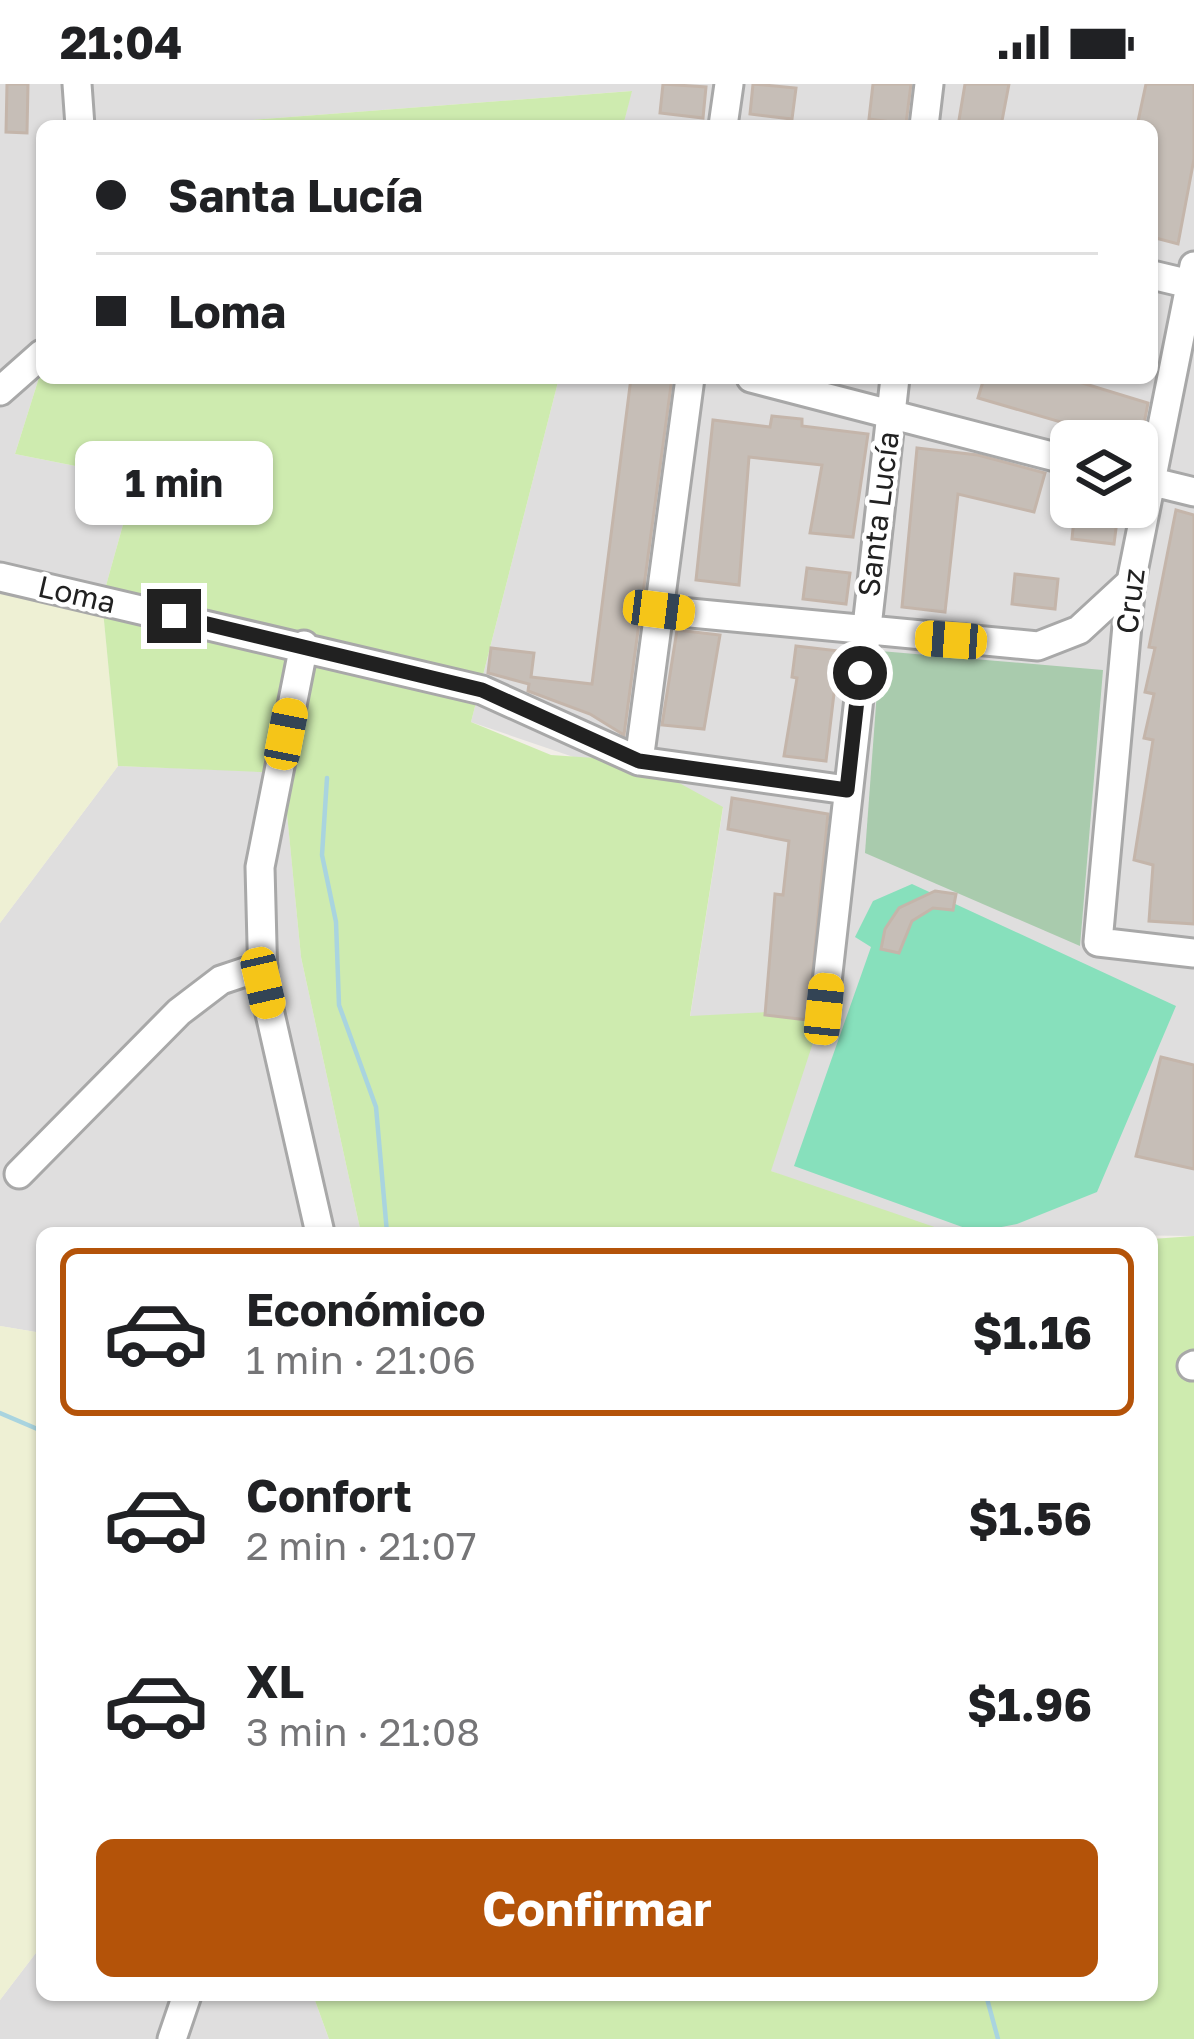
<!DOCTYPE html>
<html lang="es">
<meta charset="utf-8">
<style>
body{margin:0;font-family:"Golos Text",sans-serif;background:#f2f2f2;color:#202124;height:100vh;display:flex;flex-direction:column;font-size:45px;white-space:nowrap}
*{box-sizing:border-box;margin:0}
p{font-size:39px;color:#757577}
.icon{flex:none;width:66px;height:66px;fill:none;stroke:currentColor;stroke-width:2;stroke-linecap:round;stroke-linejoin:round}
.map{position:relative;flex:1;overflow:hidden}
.drawer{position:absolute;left:36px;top:1143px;width:1122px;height:774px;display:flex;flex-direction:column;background:#fff;border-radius:18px;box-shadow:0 3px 9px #0004}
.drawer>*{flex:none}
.banner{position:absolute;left:36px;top:36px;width:1122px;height:264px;border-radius:18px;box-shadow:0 3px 9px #0004;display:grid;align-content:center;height:264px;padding:0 60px;background:#fff}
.buttons{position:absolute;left:1050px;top:336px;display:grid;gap:24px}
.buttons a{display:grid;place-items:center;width:108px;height:108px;border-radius:18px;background:#fff;box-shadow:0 3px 9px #0004;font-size:60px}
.end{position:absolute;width:54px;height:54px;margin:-27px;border:15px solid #212121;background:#fff;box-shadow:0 0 0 6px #fff}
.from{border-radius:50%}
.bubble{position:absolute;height:84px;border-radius:18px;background:#fff;box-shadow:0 3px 9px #0004;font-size:39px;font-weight:700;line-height:84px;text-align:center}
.car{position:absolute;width:36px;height:72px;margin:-36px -18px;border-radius:15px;box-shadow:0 0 9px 3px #0007;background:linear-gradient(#f5c518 24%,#345 0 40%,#f5c518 0 76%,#345 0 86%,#f5c518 0)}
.banner b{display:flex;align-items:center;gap:42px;height:114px;font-size:45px}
.banner b+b{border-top:3px solid #e0e0e0}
.banner i{width:30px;height:30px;background:#202124}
ul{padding:21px 0 0;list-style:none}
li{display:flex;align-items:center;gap:36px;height:168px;margin:0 24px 18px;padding:0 36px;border:6px solid transparent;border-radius:18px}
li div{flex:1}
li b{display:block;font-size:45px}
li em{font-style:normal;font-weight:700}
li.current{border-color:#b45309}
li>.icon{width:108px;height:108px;stroke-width:1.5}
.primary-button{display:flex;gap:24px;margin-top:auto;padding:24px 60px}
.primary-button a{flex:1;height:138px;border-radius:18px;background:#b45309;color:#fff;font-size:48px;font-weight:700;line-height:138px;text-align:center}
.status{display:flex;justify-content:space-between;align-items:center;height:84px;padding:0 60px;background:#fff;direction:ltr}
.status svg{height:33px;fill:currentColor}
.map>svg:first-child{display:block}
.residential{fill:#dfdede;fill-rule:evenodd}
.farmland{fill:#eef0d4}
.grass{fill:#ceebaf}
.cemetery{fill:#a9cbad}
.pitch{fill:#87e0bc}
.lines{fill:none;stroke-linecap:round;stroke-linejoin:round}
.stream{stroke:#a9d4df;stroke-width:4.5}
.building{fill:#c6beb7;stroke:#c4b5aa;stroke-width:3}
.minor-casing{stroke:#a8a8a8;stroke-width:33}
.minor{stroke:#fff;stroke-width:27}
.route{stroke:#212121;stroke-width:15}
.labels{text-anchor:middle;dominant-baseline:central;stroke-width:9;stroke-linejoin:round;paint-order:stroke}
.street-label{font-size:30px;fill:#212121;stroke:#fff}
</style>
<div class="status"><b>21:04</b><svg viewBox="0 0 49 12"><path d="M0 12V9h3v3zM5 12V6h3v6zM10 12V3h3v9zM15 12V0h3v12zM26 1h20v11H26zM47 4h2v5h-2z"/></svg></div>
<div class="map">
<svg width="1194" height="1955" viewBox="0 0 1194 1955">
<rect width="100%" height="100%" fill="#f2eee8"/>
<path class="residential" d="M0 0H1194V1152L927 1149 771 1087 690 933 723 724 471 638 559 294H1152V42H623L631 7 173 42H42V284L15 370 136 394 102 516 0 490ZM1071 357H1137V423H1071Z
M118 682 283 688 301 873 361 1149H42V1249L0 1242V839Z
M42 1861V1911H313L329 1955H0V1916Z"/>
<path class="farmland" d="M0 490 102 516 118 682 0 839Z
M0 1242 42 1249V1861L0 1916Z"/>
<path class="grass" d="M632 7 623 42H173Z
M42 284V294H559L471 638 551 671 639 677 723 723 690 932 824 925 771 1087 952 1149H361L301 873 283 689 118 682 102 516 136 394 15 370Z
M1194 1152V1955H329L313 1911H1152V1155Z"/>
<path class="cemetery" d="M880 567 1103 586 1080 862 865 769Z"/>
<path class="pitch" d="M912 800 1176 922 1097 1108 1017 1140 976 1148 794 1082 871 863 855 853 873 817Z"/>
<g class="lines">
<path class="stream" d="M327 694 322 771 336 838 339 921 376 1023 387 1149
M0 1329 42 1347
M986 1911 998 1955"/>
</g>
<path class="building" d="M7 0H28L27 49 6 48Z
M663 0 706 3 703 34 660 29Z
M753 0 796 4 792 35 750 30Z
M873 0H911L906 40 869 35Z
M965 0H1009L1001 42H958Z
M1146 0H1194V75L1178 160 1152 153V42H1137Z
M631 294H672L624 651 590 630 528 607 529 600 488 589 491 564 534 569 531 593 592 600Z
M984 294H1066L1148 319 1140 361 978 314Z
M772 332 802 335V342L868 350 853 453 810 449 822 381 749 373 739 501 696 496 713 336 770 343Z
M917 364 978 371 1045 389 1034 428 958 410 945 528 902 523Z
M1075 424 1118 429 1114 460 1072 455Z
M1176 426 1194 431V840L1149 837 1153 781 1134 776 1153 656 1144 654 1154 610 1145 608 1155 564 1149 563Z
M807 484 850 489 846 520 803 515Z
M1015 490 1058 495 1055 525 1012 520Z
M677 546 720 551 704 645 662 641Z
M796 562 839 567 826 677 784 672 797 594 792 593Z
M732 714 828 730 808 936 765 931 775 810 783 811 789 757 728 745Z
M935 807 956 810 953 826 933 824 912 837 899 869 881 865 885 845 899 824Z
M1161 973 1194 981V1085L1136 1072Z"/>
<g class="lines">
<defs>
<path id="minor" d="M77 0 80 42
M723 42 729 0
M924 42 929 0
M1194 182 1131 498 1098 858 1194 869
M1152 191 1194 201
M751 294 1071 377
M0 307 42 270
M1137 394 1194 408
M0 493 482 606 639 677 847 706
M659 526 1038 562 1079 546 1131 498
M304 561 260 783 263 899 320 1149
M639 677 690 294
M824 925 895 294
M19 1090 179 928 221 896 263 882
M1192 1282 1194 1281
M172 1955 187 1911"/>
</defs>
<use href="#minor" class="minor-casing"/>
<use href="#minor" class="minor"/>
</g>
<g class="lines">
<path class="route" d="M174 532 482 606 639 677 847 706 860 589"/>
</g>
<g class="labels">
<g class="street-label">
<text transform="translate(878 430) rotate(-83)">Santa Lucía</text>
<text transform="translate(77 510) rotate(13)">Loma</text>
<text transform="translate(1130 517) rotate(-83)">Cruz</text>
</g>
</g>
</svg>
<div class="buttons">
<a><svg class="icon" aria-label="layers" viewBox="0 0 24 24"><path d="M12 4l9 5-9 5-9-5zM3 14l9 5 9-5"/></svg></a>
</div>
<i class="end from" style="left:860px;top:589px"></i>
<i class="end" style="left:174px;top:532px"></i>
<div class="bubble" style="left:75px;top:357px;width:198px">1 min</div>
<i class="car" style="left:659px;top:526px;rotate:97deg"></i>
<i class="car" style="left:951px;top:556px;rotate:274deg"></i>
<i class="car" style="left:286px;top:650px;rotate:11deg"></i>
<i class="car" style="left:263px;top:899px;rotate:167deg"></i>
<i class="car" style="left:824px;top:925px;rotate:6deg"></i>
<div class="banner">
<b><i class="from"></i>Santa Lucía</b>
<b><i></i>Loma</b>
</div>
<section class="drawer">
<ul>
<li class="current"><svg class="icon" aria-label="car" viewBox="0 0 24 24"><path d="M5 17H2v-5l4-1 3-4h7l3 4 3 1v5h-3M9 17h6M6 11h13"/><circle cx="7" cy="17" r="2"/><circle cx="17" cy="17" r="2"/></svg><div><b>Económico</b><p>1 min · 21:06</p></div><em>$1.16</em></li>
<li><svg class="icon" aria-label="car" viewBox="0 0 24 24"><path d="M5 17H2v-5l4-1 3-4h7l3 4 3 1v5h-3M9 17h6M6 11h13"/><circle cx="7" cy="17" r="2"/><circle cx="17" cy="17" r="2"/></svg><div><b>Confort</b><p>2 min · 21:07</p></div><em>$1.56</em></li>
<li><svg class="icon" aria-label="car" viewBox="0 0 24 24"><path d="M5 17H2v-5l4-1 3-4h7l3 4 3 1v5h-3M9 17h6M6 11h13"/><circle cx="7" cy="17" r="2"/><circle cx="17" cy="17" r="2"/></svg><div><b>XL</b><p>3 min · 21:08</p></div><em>$1.96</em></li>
</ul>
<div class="primary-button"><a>Confirmar</a></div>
</section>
</div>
